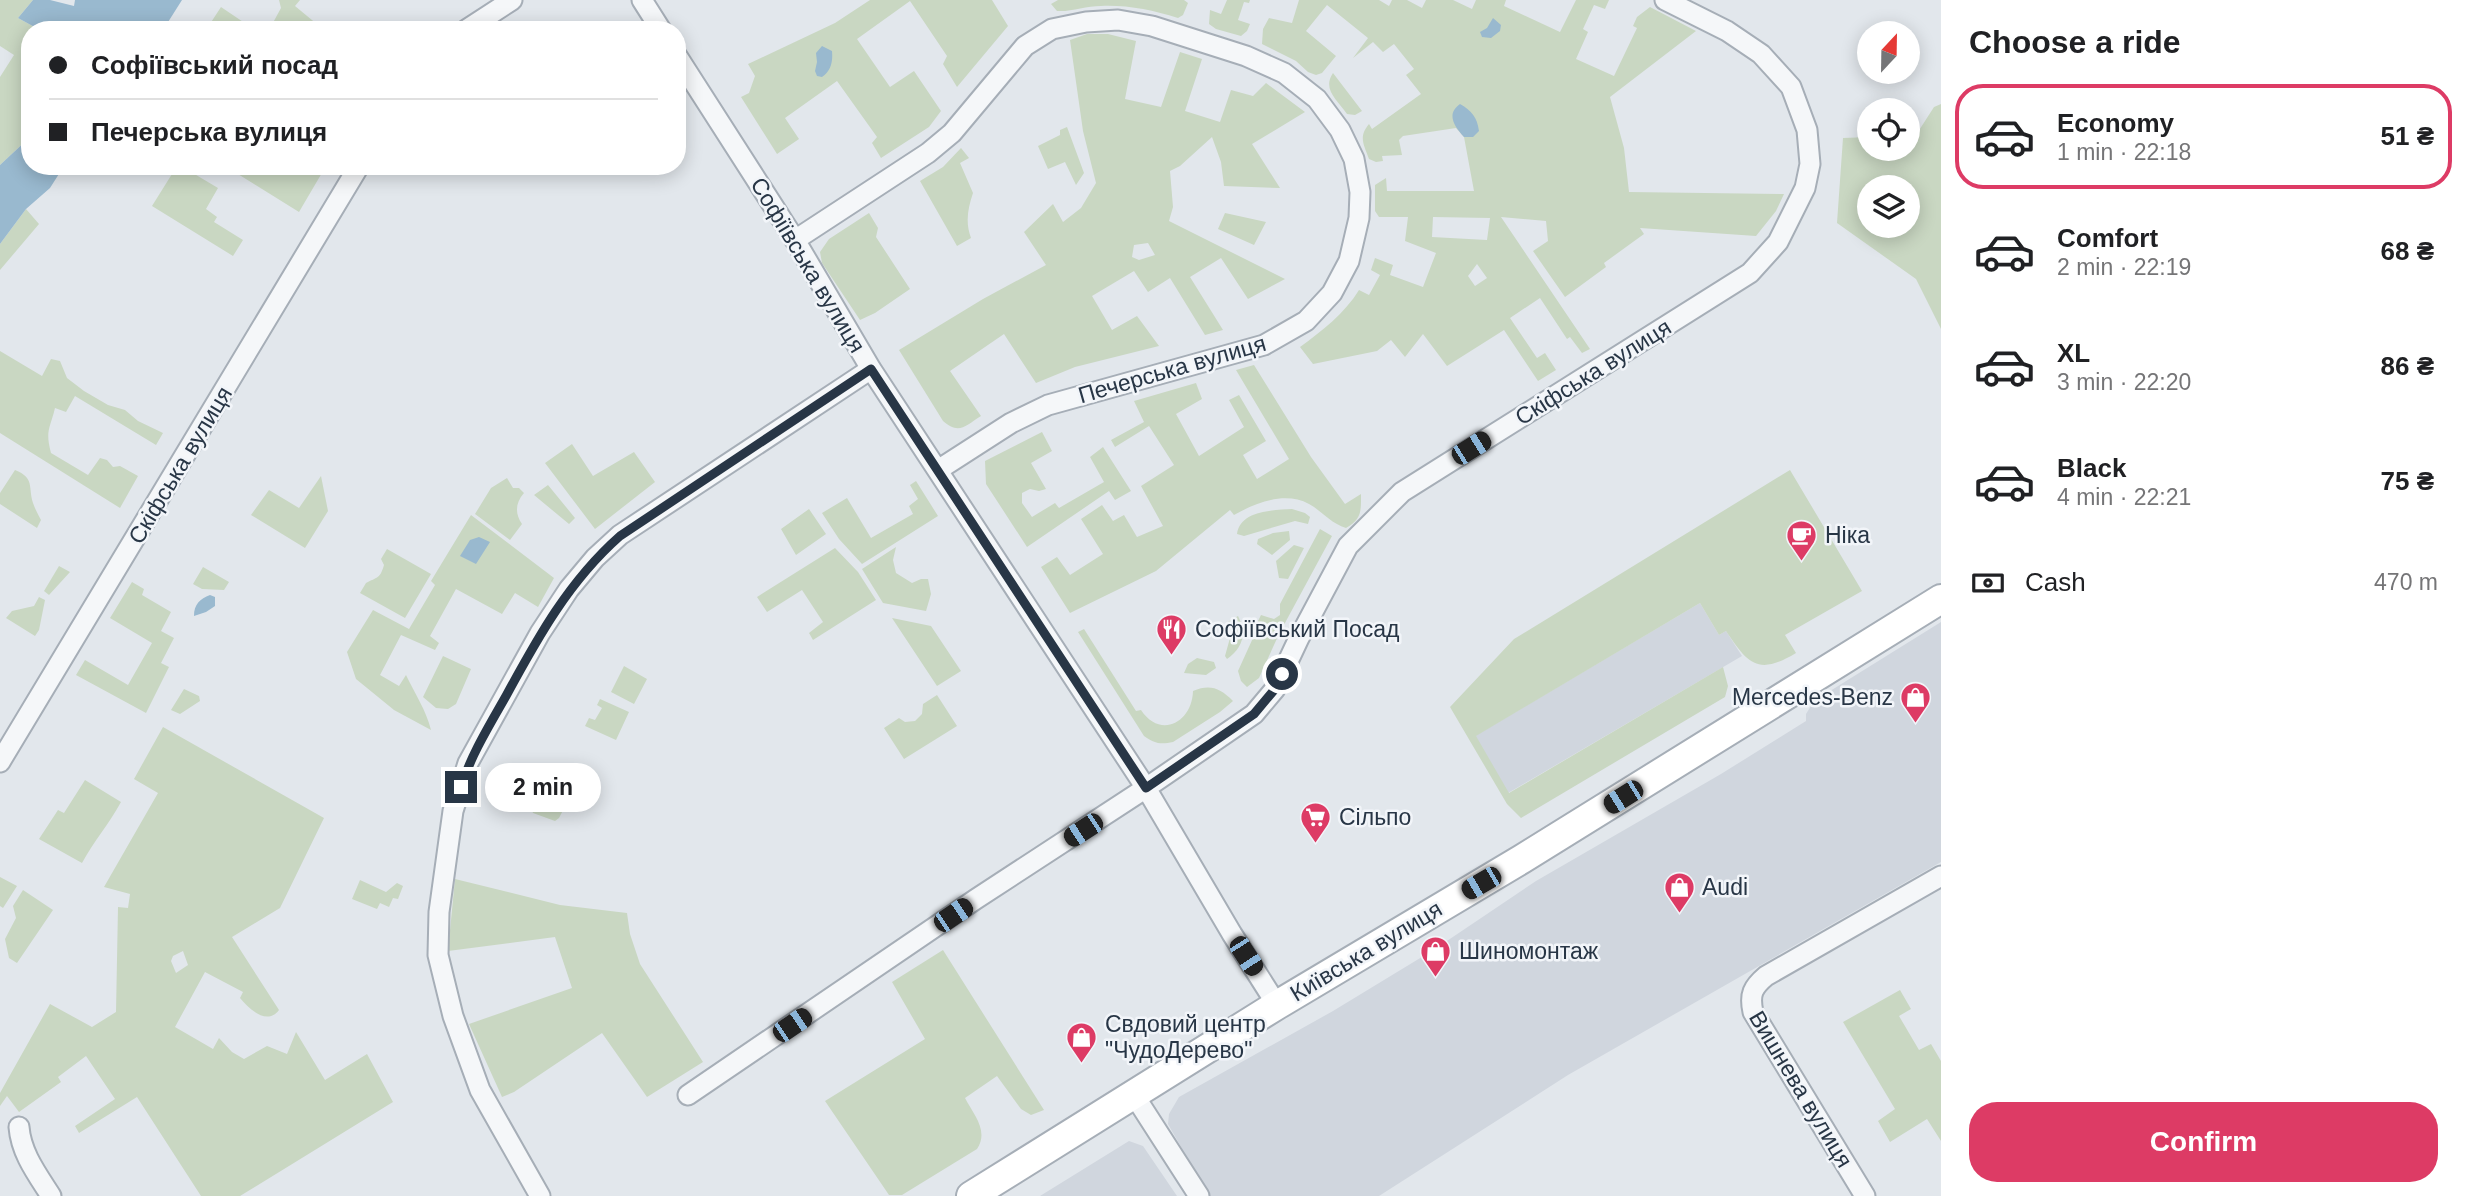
<!DOCTYPE html>
<meta charset="utf-8">
<style>
body{margin:0;font-family:Arial,sans-serif;background:#f6f6f6;color:#202124;height:100vh;display:flex;flex-direction:column;font-size:26px;white-space:nowrap}
*{box-sizing:border-box;margin:0}
p{font-size:23px;color:#757577}
.icon{flex:none;width:38px;height:38px;fill:none;stroke:currentColor;stroke-width:2;stroke-linecap:round;stroke-linejoin:round}
.map{position:relative;flex:1;overflow:hidden}
.side{display:flex;flex-direction:column;background:#fff;width:525px}
.side>*{flex:none}
.top-card{position:absolute;left:21px;top:21px;width:665px;height:154px;border-radius:28px;box-shadow:0 4px 18px #0003;display:grid;align-content:center;height:154px;padding:0 28px;background:#fff}
.needle{width:46px;rotate:22deg}
.tools{position:absolute;left:1857px;top:21px;display:grid;gap:14px}
.tools a{display:grid;place-items:center;width:63px;height:63px;border-radius:50%;background:#fff;box-shadow:0 4px 18px #0003;font-size:35px}
.end{position:absolute;width:32px;height:32px;margin:-16px;border:9px solid #283646;background:#fff;box-shadow:0 0 0 4px #fff}
.from{border-radius:50%}
.bubble{position:absolute;height:49px;border-radius:24px;background:#fff;box-shadow:0 4px 18px #0003;font-size:23px;font-weight:700;line-height:49px;text-align:center}
.car{position:absolute;width:21px;height:42px;margin:-21px -10px;border-radius:9px;box-shadow:0 0 5px 2px #0007;background:linear-gradient(#222 24%,#8ab4d8 0 40%,#222 0 76%,#8ab4d8 0 86%,#222 0)}
.top-card b{display:flex;align-items:center;gap:24px;height:66px;font-size:26px}
.top-card b+b{border-top:2px solid #e0e0e0}
.top-card i{width:18px;height:18px;background:#202124}
ul{padding:0;list-style:none}
li{display:flex;align-items:center;gap:21px;height:105px;margin:0 14px 10px;padding:0 14px;border:4px solid transparent;border-radius:28px}
li div{flex:1}
li b{display:block;font-size:26px}
li em{font-style:normal;font-weight:700}
li.selected{border-color:#dd3b65}
li>.icon{width:63px;height:63px;stroke-width:1.5}
h2{padding:0 28px;font-size:32px;line-height:84px}
.pay{display:flex;align-items:center;gap:18px;height:77px;padding:0 28px;font-size:26px}
.pay p{margin-inline-start:auto}
.action{display:flex;gap:14px;margin-top:auto;padding:14px 28px}
.action a{flex:1;height:80px;border-radius:28px;background:#dd3b65;color:#fff;font-size:28px;font-weight:700;line-height:80px;text-align:center}
main{display:flex;flex:1;min-height:0}
.map>svg:first-child{display:block}
.built{fill:#d0d6de}
.green{fill:#c9d7c2;fill-rule:evenodd}
.water{fill:#99b9cf}
.lines{fill:none;stroke-linecap:round;stroke-linejoin:round}
.street-casing{stroke:#a6aeb7;stroke-width:23}
.secondary-casing{stroke:#a6aeb7;stroke-width:32}
.street{stroke:#f5f7f9;stroke-width:19}
.secondary{stroke:#fff;stroke-width:28}
.route{stroke:#283646;stroke-width:9}
.labels{text-anchor:middle;dominant-baseline:central;stroke-width:5;stroke-linejoin:round;paint-order:stroke}
.street-label{font-size:23px;fill:#283646;stroke:#f2f5f9}
.poi-label{font-size:23px;fill:#283646;stroke:#f2f5f9;text-anchor:start}
</style>
<main>
<div class="map">
<svg width="1941" height="1196" viewBox="0 0 1941 1196">
<rect width="100%" height="100%" fill="#e2e7ec"/>
<path class="built" d="M1700 603 1719 635 1726 631 1742 656 1508 793 1475 736Z
M1941 622V862L1568 1075 1379 1196H1209L1168 1124 1169 1114 1179 1097 1333 1011 1435 949 1536 881 1721 774 1806 721V714L1814 701Z
M1129 1141 1143 1146 1177 1196H1040Z"/>
<path class="green" d="M0 0H33L18 18 40 30H30V137L0 165V77L14 55 0 46Z
M279 0H300L295 6 324 30H269L281 8Z
M870 0H992L1008 26 957 87 943 64 947 56 910 1 857 39 890 87 914 71 941 111 929 127 881 158 872 143 877 137 837 81 785 118 799 139 777 154 741 97 749 93 755 76 748 64 835 23Z
M1058 0H1184L1188 3 1183 15 1178 18C1152 10 1128 5 1101 6 1086 6 1071 12 1057 11L1051 4Z
M1227 0H1250L1249 3 1244 2 1238 20 1250 24 1247 31 1241 36 1216 29 1209 24 1210 10 1221 14Z
M1299 0H1379L1389 6 1392 0H1407L1422 8 1426 0H1453L1472 9 1476 0H1506L1504 6 1560 32 1576 0H1609L1605 9 1594 5 1583 29 1588 32 1576 59 1614 76 1637 28 1633 26 1637 17 1650 7 1696 31 1610 97 1624 148 1629 192 1784 194 1776 211 1756 236 1640 228 1644 234 1604 263 1606 267 1565 297 1533 251 1548 241 1546 221 1501 217 1590 349 1582 353 1570 337 1567 339 1540 298 1510 318 1537 358 1545 353 1556 370 1538 381 1504 330 1447 366 1423 334 1405 357 1391 340 1377 351 1313 364 1300 347C1322 331 1345 313 1359 290L1369 295 1380 275 1371 270 1375 258 1393 265 1390 275 1423 287 1436 253 1405 241 1408 217H1379L1375 211V185L1386 178 1387 191H1474L1464 137 1456 128 1403 136 1399 140 1402 155 1382 156 1383 161 1376 162 1369 159C1364 145 1358 137 1369 124L1372 129 1421 94 1406 75 1414 69 1394 44 1383 52 1373 42 1353 58 1368 38 1327 5 1306 31 1336 56 1322 73 1316 75 1308 72 1296 61 1262 44 1263 29 1269 18 1292 23ZM1433 217 1490 218 1487 240 1432 237ZM1477 264 1487 278 1475 286 1468 276Z
M221 7 255 30H206Z
M1087 34H1108L1136 41 1125 99 1161 107 1180 52 1202 59 1185 111 1220 122 1231 90 1253 96 1266 83 1305 112 1252 144 1280 188 1224 186 1221 162 1212 137 1180 166 1170 171 1173 207 1169 221 1285 279 1248 299 1221 258 1190 277 1223 330 1205 335 1170 278 1148 292 1134 271 1092 296 1112 330 1137 316 1159 346 1075 367 1036 383 1004 334 950 371 981 416C965 426 959 435 943 421L899 350 983 299 1046 265 1024 232 1053 204 1063 222 1081 208 1096 183 1083 131 1070 40ZM1148 243 1155 255 1139 260 1132 257 1134 245Z
M1333 73 1362 111 1355 115 1347 114C1337 100 1322 89 1333 73Z
M1941 104V329L1916 279 1837 223 1843 138 1869 137V149H1908V136L1916 135 1934 107ZM1908 187V226H1869V187Z
M1067 127 1084 173 1076 185 1065 162 1048 169 1038 146 1060 135V130Z
M961 148 969 158 960 163 973 193C968 208 965 222 971 238L957 246 920 181 943 167Z
M177 166H181L218 188 206 209 217 217 214 222 243 240 233 256 152 206Z
M225 166H326L299 212Z
M26 209 39 224 0 270V244Z
M869 213 878 228 876 237 910 289 875 313 860 320 822 263 820 252 829 239Z
M1225 213 1266 222 1254 245 1218 229Z
M0 351 42 376 51 359 60 361 67 378 84 391 108 405 125 410 138 421 163 433 156 445 75 396 66 412 55 408C50 429 45 430 51 453L88 475 100 458 107 460 113 467 120 466 138 476 120 508 0 433Z
M1254 365 1311 457 1345 504 1361 494C1361 511 1362 519 1346 528 1330 523 1322 511 1309 504 1285 491 1255 503 1234 515L1230 510 1156 571 1070 613 1041 567 1057 557 1070 575 1103 554 1081 519 1102 505 1113 521 1124 515 1137 537 1163 526 1141 486 1174 465 1149 426 1115 447 1111 440 1144 422 1134 401 1196 383 1202 399 1176 414 1199 456 1244 427 1229 400 1239 395 1266 441 1243 455 1257 479 1289 459 1236 370Z
M1042 432 1052 451 1031 463 1046 489 1039 491 1030 489 1022 493V503L1032 517 1055 503 1059 508 1104 482 1090 457 1103 447 1131 491 1115 500 1109 491 1027 547 986 484 985 461Z
M572 444 593 476 634 452 655 482 595 529 545 463Z
M15 470C35 478 28 487 33 503 35 509 38 514 41 520L37 528 0 504V493Z
M1790 470 1862 591 1785 635 1796 653C1758 676 1748 664 1726 631L1719 635 1700 603 1476 736 1509 793 1723 667 1728 686 1725 697 1521 818 1507 804 1450 707 1514 639Z
M321 476 328 511 305 548 251 515 269 490 299 508Z
M507 478 513 488H519L524 493C515 503 515 514 522 524L510 540 475 514 491 488Z
M916 481 938 516 862 564 839 539 822 513 847 498 871 538 913 514 909 506 918 499 910 485Z
M548 485 575 518 569 524 534 495Z
M809 509 826 534 796 555 781 529Z
M1292 509 1305 513 1310 517 1308 524 1295 521 1244 536 1237 534C1240 510 1274 510 1292 509Z
M471 515 554 578 538 607 515 593 502 614 456 589 430 636 439 643 435 650 401 635 380 675 399 686 406 675C415 694 426 710 431 730L394 710 356 679 347 652 373 610 409 629 435 585 431 581Z
M1320 529 1332 536 1279 634 1259 678 1247 687 1241 681 1238 671 1253 638 1261 636V631L1255 627 1261 615 1274 619 1280 615V604Z
M1289 531 1290 540 1272 555 1257 544 1258 539 1273 533Z
M1294 545 1304 548 1288 579 1279 578 1276 561Z
M896 547 893 560 896 573 912 583 921 579H928L931 594 926 611 883 603 862 569Z
M835 548 858 572 876 600 813 640 809 633 823 622 802 590 767 612 757 597Z
M387 549 431 574 405 618 360 593 366 583C377 577 380 579 384 565L381 559Z
M59 566 70 572 49 595 44 591Z
M203 567 229 582 224 590 202 589 193 584Z
M132 582 144 589 142 595 171 612 161 631 174 638 161 663 169 667 146 713 76 675 85 660 128 685 152 643 110 618Z
M39 597 45 600 39 630 35 636 6 618 12 611 34 606Z
M1238 616C1247 633 1243 648 1227 659L1225 656 1230 638 1234 635 1226 623Z
M892 618 931 626 961 671 937 686Z
M1084 629 1136 711 1141 710C1160 739 1192 723 1193 691 1210 684 1220 688 1233 701L1220 712 1173 742C1160 745 1154 743 1144 736L1078 632Z
M443 656 471 669 456 704 448 709 436 708 423 697Z
M1197 658 1214 662 1216 668 1206 675 1184 673 1188 664Z
M624 666 647 679 634 704 611 692Z
M184 689 199 696 200 701 180 714 171 710Z
M937 695 957 726 904 759 884 728 899 718 905 722 915 721 922 714 923 704Z
M600 699 629 712 616 740 585 726 589 718 595 720 602 708 597 705Z
M163 727 324 818 280 908 232 937 279 1010C267 1026 249 1009 240 998L243 992 205 972 175 1027 213 1049 219 1038 232 1052 244 1059 267 1046 287 1054 296 1032 325 1080 367 1054 393 1102 240 1196H201L137 1097 79 1133 75 1126 115 1099 86 1056 58 1077 61 1082 19 1112 7 1096 0 1106V1093L50 1004 92 1027 116 1012 118 907 128 908 130 894 104 887 158 793 134 779ZM183 951 188 965 176 973 171 961 173 956Z
M546 776 573 791 559 818 555 821 533 813 530 805Z
M85 780 121 802C109 824 94 841 82 863L39 839 58 810 64 813Z
M0 877 17 886 3 908 0 906Z
M455 879 560 905 627 913 630 934 640 964 703 1062 647 1097 602 1033 514 1092 502 1097 469 1024 572 988 555 937 448 951Z
M360 880 386 892 397 883 403 886 398 899 393 898 389 907 380 903 377 909 352 899Z
M23 890 53 910 17 963 9 958 5 939 16 918 13 906Z
M943 950 1044 1110 1031 1115 1021 1109 997 1076 965 1098C974 1115 989 1131 977 1149L902 1195H889L825 1101 925 1039 892 982Z
M1900 990 1911 1009 1899 1016 1919 1050 1931 1044 1941 1061V1141L1927 1119 1890 1142 1878 1121 1895 1109 1843 1022Z"/>
<path class="water" d="M33 0H50L74 6 75 0H182L163 30H40L18 18Z
M1493 18 1501 25 1500 31 1491 38 1482 37 1480 32 1487 28Z
M822 46 832 51C833 62 831 71 822 77L817 76 815 71 817 62 816 53Z
M1460 104C1472 111 1477 117 1479 131L1473 137H1464C1454 126 1446 114 1460 104Z
M30 137V166H64L50 188 26 209 0 244V165Z
M479 537 490 542 476 564 460 556 470 540Z
M210 595 215 597V606L206 612 194 616C194 604 200 599 210 595Z"/>
<g class="lines">
<defs>
<path id="street" d="M642 0 661 30
M466 30 512 0
M677 56 795 240 871 369 1146 788 1232 934 1277 1005
M795 240 928 153 952 133 1025 46 1052 29 1086 22 1118 20 1152 26 1246 56 1284 73 1317 99 1340 130 1354 159 1360 192 1359 218 1349 261 1332 293 1306 321 1264 345 1048 405 1011 423 938 470
M0 762 359 166
M688 1095 976 899 1146 788 1254 714 1275 689 1299 638 1348 546 1402 492 1750 273 1778 242 1805 188 1810 164 1807 130 1791 87 1761 54 1727 31 1665 0
M1134 1095 1199 1196
M19 1127C21 1153 37 1174 51 1196
M540 1196 480 1090 453 1016 438 955 439 912 453 811 468 763 540 633 569 589 595 558 620 535 871 369
M1865 1196 1753 1012C1749 994 1753 987 1766 976L1941 876"/>
<path id="secondary" d="M971 1196 1277 1005 1522 859 1941 599"/>
</defs>
<use href="#street" class="street-casing"/>
<use href="#secondary" class="secondary-casing"/>
<use href="#street" class="street"/>
<use href="#secondary" class="secondary"/>
</g>
<g class="lines">
<path class="route" d="M461 787C471 755 489 726 506 696 538 637 569 581 620 536L871 369 1146 788 1254 714 1275 689 1282 674"/>
</g>
<defs>
<symbol id="cafe-pin" viewBox="-11 -11 22 30"><path d="M0 17L-7.5 6A9.5 9.5 0 1 1 7.5 6Z" fill="#dd3b65" stroke="#f2f5f9"/><path d="M-5.5-4.5H6V0H3Q3 3.5 0 3.5H-2.5Q-5.5 3.5-5.5 0ZM3-3.2v2h1.7v-2ZM-6 4.5H4V6H-6Z" fill="#fff"/></symbol>
<symbol id="restaurant-pin" viewBox="-11 -11 22 30"><path d="M0 17L-7.5 6A9.5 9.5 0 1 1 7.5 6Z" fill="#dd3b65" stroke="#f2f5f9"/><path d="M-5-6h1v4h1v-4h1v4h1v-4h1v5L-1.5 .5V6h-2V.5L-5-1ZM5-6V6H3V1.5H1.5Q1.5-4 5-6Z" fill="#fff"/></symbol>
<symbol id="shop-pin" viewBox="-11 -11 22 30"><path d="M0 17L-7.5 6A9.5 9.5 0 1 1 7.5 6Z" fill="#dd3b65" stroke="#f2f5f9"/><path d="M-5-2.5h2.3a2.7 3.5 0 0 1 5.4 0H5L5.5 6h-11ZM-1.5-2.5h3a1.5 2.3 0 0 0-3 0Z" fill="#fff"/></symbol>
<symbol id="supermarket-pin" viewBox="-11 -11 22 30"><path d="M0 17L-7.5 6A9.5 9.5 0 1 1 7.5 6Z" fill="#dd3b65" stroke="#f2f5f9"/><path d="M-6-5.5h2.5l.6 2H6L4.5 2H-2.5L-4.4-4H-6ZM-1.5 3.2a1.3 1.3 0 1 0 .1 0ZM3 3.2a1.3 1.3 0 1 0 .1 0Z" fill="#fff"/></symbol>
</defs>
<g fill-rule="evenodd">
<use href="#cafe-pin" x="1784" y="518" width="35" height="47"/>
<use href="#restaurant-pin" x="1154" y="612" width="35" height="47"/>
<use href="#shop-pin" x="1898" y="680" width="35" height="47"/>
<use href="#supermarket-pin" x="1298" y="800" width="35" height="47"/>
<use href="#shop-pin" x="1662" y="870" width="35" height="47"/>
<use href="#shop-pin" x="1418" y="934" width="35" height="47"/>
<use href="#shop-pin" x="1064" y="1020" width="35" height="47"/>
</g>
<g class="labels">
<g class="street-label">
<text transform="translate(808 265) rotate(59)">Софіївська вулиця</text>
<text transform="translate(1172 369) rotate(-16)">Печерська вулиця</text>
<text transform="translate(1593 372) rotate(-32)">Скіфська вулиця</text>
<text transform="translate(180 465) rotate(-59)">Скіфська вулиця</text>
<text transform="translate(1366 951) rotate(-31)">Київська вулиця</text>
<text transform="translate(1801 1089) rotate(59)">Вишнева вулиця</text>
</g>
<g class="poi-label">
<text x="1825" y="535">Ніка</text>
<text x="1195" y="629">Софіївський Посад</text>
<text x="1893" y="697" text-anchor="end">Mercedes-Benz</text>
<text x="1339" y="817">Сільпо</text>
<text x="1702" y="887">Audi</text>
<text x="1459" y="951">Шиномонтаж</text>
<text x="1105" y="1024">Свдовий центр<tspan x="1105" dy="26">"ЧудоДерево"</tspan></text>
</g>
</g>
</svg>
<div class="tools">
<a><svg class="needle" viewBox="-14 -14 28 28"><path d="M0-13l5 13h-10z" fill="#e53935"/><path d="M0 13l5-13h-10z" fill="#757577"/></svg></a>
<a><svg class="icon" aria-label="locate" viewBox="0 0 24 24"><circle cx="12" cy="12" r="6"/><path d="M12 2v4M12 18v4M2 12h4M18 12h4"/></svg></a>
<a><svg class="icon" aria-label="layers" viewBox="0 0 24 24"><path d="M12 4l9 5-9 5-9-5zM3 14l9 5 9-5"/></svg></a>
</div>
<i class="end from" style="left:1282px;top:674px"></i>
<i class="end" style="left:461px;top:787px"></i>
<div class="bubble" style="left:485px;top:763px;width:116px">2 min</div>
<i class="car" style="left:1471px;top:448px;rotate:58deg"></i>
<i class="car" style="left:1623px;top:797px;rotate:238deg"></i>
<i class="car" style="left:1083px;top:830px;rotate:237deg"></i>
<i class="car" style="left:1481px;top:883px;rotate:240deg"></i>
<i class="car" style="left:953px;top:915px;rotate:56deg"></i>
<i class="car" style="left:1246px;top:956px;rotate:147deg"></i>
<i class="car" style="left:792px;top:1025px;rotate:56deg"></i>
<div class="top-card">
<b><i class="from"></i>Софіївський посад</b>
<b><i></i>Печерська вулиця</b>
</div>
</div>
<section class="side">
<h2>Choose a ride</h2>
<ul>
<li class="selected"><svg class="icon" aria-label="car" viewBox="0 0 24 24"><path d="M5 17H2v-5l4-1 3-4h7l3 4 3 1v5h-3M9 17h6M6 11h13"/><circle cx="7" cy="17" r="2"/><circle cx="17" cy="17" r="2"/></svg><div><b>Economy</b><p>1 min · 22:18</p></div><em>51 ₴</em></li>
<li><svg class="icon" aria-label="car" viewBox="0 0 24 24"><path d="M5 17H2v-5l4-1 3-4h7l3 4 3 1v5h-3M9 17h6M6 11h13"/><circle cx="7" cy="17" r="2"/><circle cx="17" cy="17" r="2"/></svg><div><b>Comfort</b><p>2 min · 22:19</p></div><em>68 ₴</em></li>
<li><svg class="icon" aria-label="car" viewBox="0 0 24 24"><path d="M5 17H2v-5l4-1 3-4h7l3 4 3 1v5h-3M9 17h6M6 11h13"/><circle cx="7" cy="17" r="2"/><circle cx="17" cy="17" r="2"/></svg><div><b>XL</b><p>3 min · 22:20</p></div><em>86 ₴</em></li>
<li><svg class="icon" aria-label="car" viewBox="0 0 24 24"><path d="M5 17H2v-5l4-1 3-4h7l3 4 3 1v5h-3M9 17h6M6 11h13"/><circle cx="7" cy="17" r="2"/><circle cx="17" cy="17" r="2"/></svg><div><b>Black</b><p>4 min · 22:21</p></div><em>75 ₴</em></li>
</ul>
<div class="pay"><svg class="icon" aria-label="cash" viewBox="0 0 24 24"><path d="M3 7h18v10H3z"/><circle cx="12" cy="12" r="2"/></svg>Cash<p>470 m</p></div>
<div class="action"><a>Confirm</a></div>
</section>
</main>
